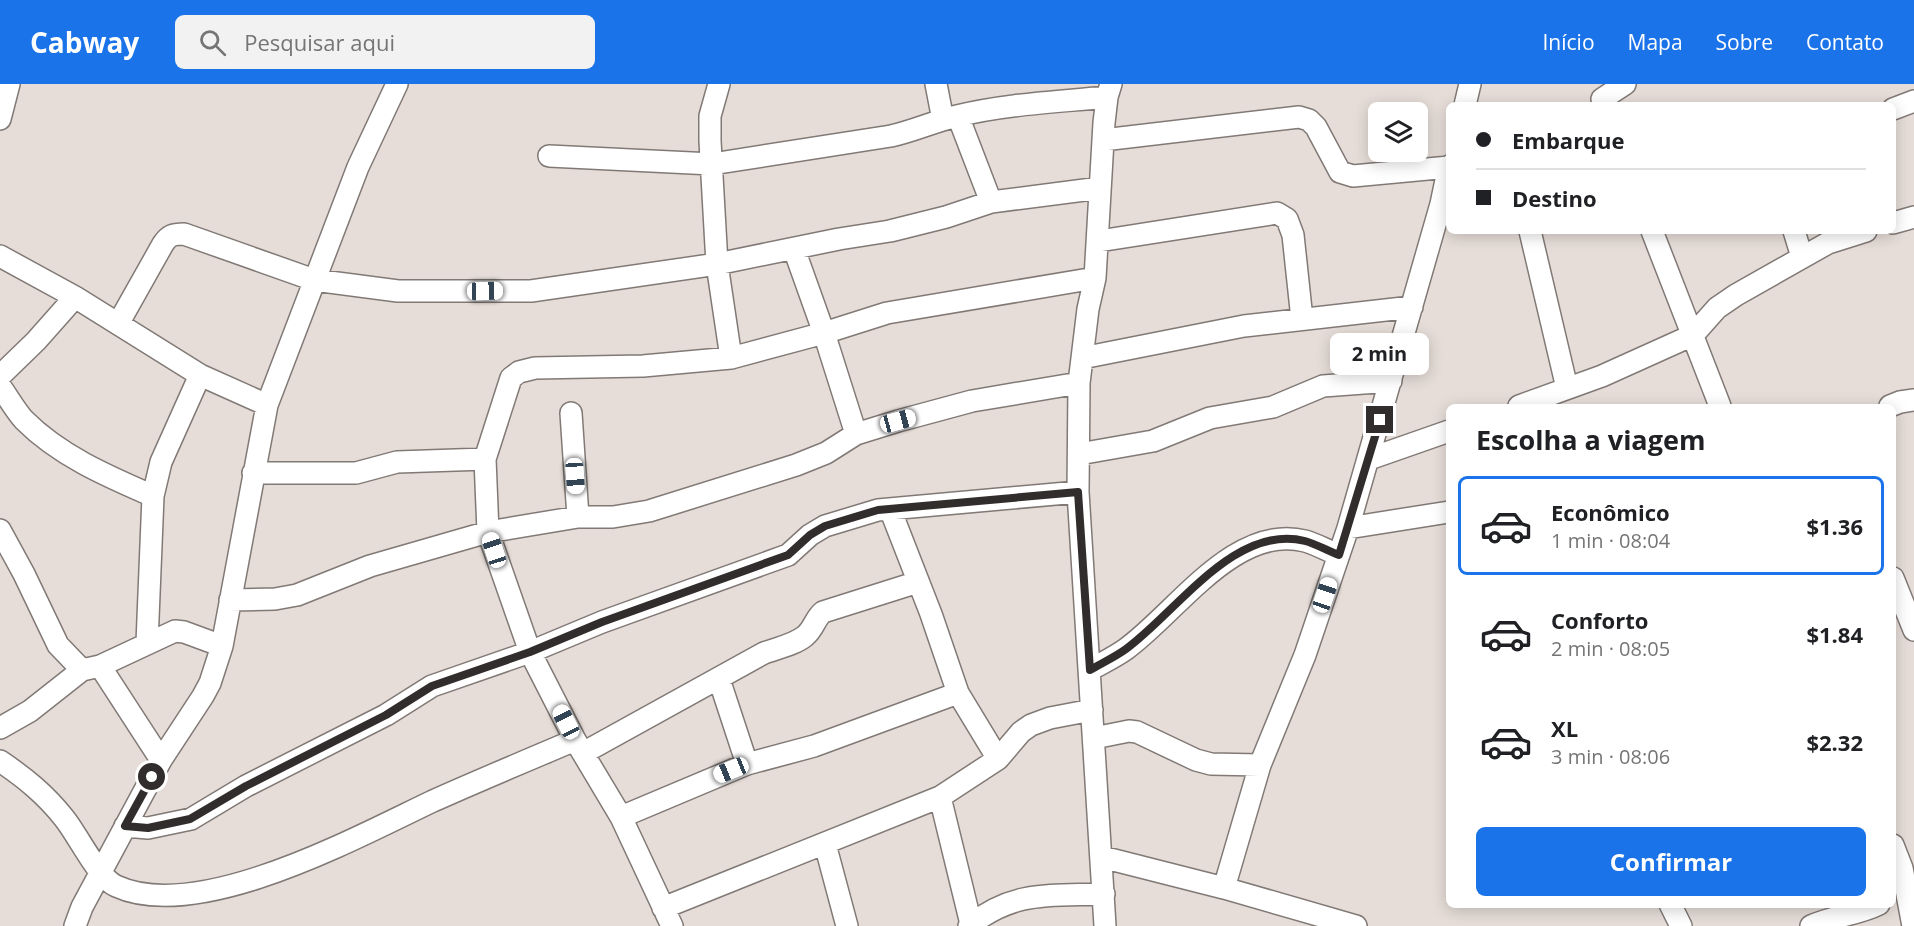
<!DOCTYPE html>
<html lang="pt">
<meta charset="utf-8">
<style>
body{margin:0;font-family:"Open Sans",sans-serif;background:#f2f2f2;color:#202124;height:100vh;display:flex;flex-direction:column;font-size:22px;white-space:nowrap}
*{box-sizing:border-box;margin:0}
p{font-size:20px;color:#757577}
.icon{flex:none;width:33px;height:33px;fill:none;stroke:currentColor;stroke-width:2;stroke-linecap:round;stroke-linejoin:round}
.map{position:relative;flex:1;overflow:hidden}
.side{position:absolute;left:1446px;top:320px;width:450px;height:504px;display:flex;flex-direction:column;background:#fff;border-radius:9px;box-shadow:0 3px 15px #0003}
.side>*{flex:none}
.top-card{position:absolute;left:1446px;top:18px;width:450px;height:132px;border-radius:9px;box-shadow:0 3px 15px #0003;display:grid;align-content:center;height:132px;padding:0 30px;background:#fff}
.fabs{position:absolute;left:1368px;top:18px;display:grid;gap:12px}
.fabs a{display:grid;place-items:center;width:60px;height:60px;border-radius:9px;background:#fff;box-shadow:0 3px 15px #0003;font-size:30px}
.end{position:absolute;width:27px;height:27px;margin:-14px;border:8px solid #312d2c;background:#fff;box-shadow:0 0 0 3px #fff}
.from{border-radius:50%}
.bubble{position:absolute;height:42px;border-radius:9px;background:#fff;box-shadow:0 3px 15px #0003;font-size:20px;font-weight:700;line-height:42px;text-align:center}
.car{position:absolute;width:18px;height:36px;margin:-18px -9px;border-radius:8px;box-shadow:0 0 4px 2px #0007;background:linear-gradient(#fff 24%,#345 0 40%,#fff 0 76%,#345 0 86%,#fff 0)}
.top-card b{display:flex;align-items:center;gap:21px;height:57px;font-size:22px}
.top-card b+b{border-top:2px solid #e0e0e0}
.top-card i{width:15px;height:15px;background:#202124}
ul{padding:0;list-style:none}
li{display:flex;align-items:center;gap:18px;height:99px;margin:0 12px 9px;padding:0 18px;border:3px solid transparent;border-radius:9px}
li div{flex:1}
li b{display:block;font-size:22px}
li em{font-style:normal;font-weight:700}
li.on{border-color:#1a73e8}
li>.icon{width:54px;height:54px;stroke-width:1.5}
h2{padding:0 30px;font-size:27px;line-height:72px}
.button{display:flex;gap:12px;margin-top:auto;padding:12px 30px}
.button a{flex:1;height:69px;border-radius:9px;background:#1a73e8;color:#fff;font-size:24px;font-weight:700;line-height:69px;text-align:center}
header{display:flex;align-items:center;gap:36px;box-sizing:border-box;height:84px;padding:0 30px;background:#1a73e8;color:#fff}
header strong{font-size:28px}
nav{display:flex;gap:33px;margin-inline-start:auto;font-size:21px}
.search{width:420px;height:54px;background:#f2f2f2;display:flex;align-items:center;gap:15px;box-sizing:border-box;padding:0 21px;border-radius:9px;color:#757577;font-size:22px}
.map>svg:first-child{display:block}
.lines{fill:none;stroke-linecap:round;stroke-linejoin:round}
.minor-casing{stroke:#817975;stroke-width:24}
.minor{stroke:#fff;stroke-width:21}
.route{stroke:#312d2c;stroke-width:8}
</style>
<header>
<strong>Cabway</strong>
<div class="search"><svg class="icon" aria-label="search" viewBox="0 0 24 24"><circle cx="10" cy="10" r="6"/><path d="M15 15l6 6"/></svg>Pesquisar aqui</div>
<nav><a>Início</a><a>Mapa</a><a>Sobre</a><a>Contato</a></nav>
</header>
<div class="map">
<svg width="1914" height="842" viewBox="0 0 1914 842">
<rect width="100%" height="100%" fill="#e6ddd8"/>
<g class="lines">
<defs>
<path id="minor" d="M719 0 710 32V57L717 180 731 274
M936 0 943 36
M1602 15 1625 0
M1465 21 1470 0
M1893 25 1914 17
M958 32 991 118
M0 35 9 0
M1103 56 1299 33 1309 36 1316 43 1340 88 1353 92 1449 83
M549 72 712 80 891 52C914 47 935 37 957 32 1006 20 1057 18 1107 13
M1893 139 1914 133
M1530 147 1567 304
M1652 147 1720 322
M1794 147 1802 173
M1099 157 1277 129 1287 135 1293 151 1302 235
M794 165 824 249 856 350
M0 172 75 213 200 291 267 321
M118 240 163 160C169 151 173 150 184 150L314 196 398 207H531L717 180 839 155 890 147 946 133 991 118 1100 104
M1082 274 1244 242 1412 223
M0 292 36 257 75 213
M0 302C8 313 15 326 24 336 60 372 107 392 153 412
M1519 322 1602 292 1693 251 1717 224 1736 211 1828 159 1866 147
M1890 322 1900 318 1914 316
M571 329 578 433
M1079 370 1153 357 1210 334 1273 323 1323 302 1391 297
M1369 375 1449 347
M253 389H356L397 378 485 375
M890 425 931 530 958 609 998 675
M1348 444 1449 428
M0 446 24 490 58 561 82 586
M1893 494 1914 546
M230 516 275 515 297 511 370 482 488 448 578 433H613L649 427 796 381 826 369 856 350 898 337 972 317 1079 299
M147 559 153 412 161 378 200 291
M100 582 161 676
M1090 586C1102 579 1115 573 1126 565 1176 529 1235 439 1305 457 1316 460 1328 467 1339 471
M719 595 747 680
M0 644 30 627 82 586 100 582 175 547 184 548 222 562
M1094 654 1129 647 1137 648 1196 676 1211 680 1260 681
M583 669 764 569C777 564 794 561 805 552 814 545 815 534 823 528L918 498
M0 677C25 694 45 710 64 734 78 751 98 794 116 802 198 840 357 753 433 717 480 696 528 676 575 656
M940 713 971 840
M621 733 747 680 814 662 958 609
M125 742 148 744 191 735 246 702 386 631 432 602 530 568 602 538 788 471 810 451 825 442 878 426 1078 408
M825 760 847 842
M1893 761 1902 784 1913 842
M1102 773 1224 804 1356 842
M1224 804 1260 681 1305 571 1348 444 1441 120 1449 82
M1670 820 1681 842
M663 824 940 713 998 675 1021 648 1031 641 1050 634 1092 626
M75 842 82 823 161 676 203 612 210 599 222 562 267 321 358 83 397 0
M672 842 621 733 575 656 530 568 488 448 485 375 511 294 519 288 535 284 643 282 731 274 824 249 887 229 1095 194
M969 842C1014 806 1050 812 1104 810
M1105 842 1078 408 1079 299 1088 225 1095 194 1104 39 1107 13 1111 0
M1811 842C1833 832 1857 831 1879 820"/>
</defs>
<use href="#minor" class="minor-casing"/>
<use href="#minor" class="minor"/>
</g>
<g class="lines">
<path class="route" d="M152 693 125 742 148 744 190 735 246 702 386 631 432 602 530 568 602 538 788 471 810 451 825 442 878 426 1078 408 1090 586C1102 579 1115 573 1126 565 1176 529 1235 439 1305 457 1316 460 1328 467 1339 471L1380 336"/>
</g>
</svg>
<div class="fabs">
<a><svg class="icon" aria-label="layers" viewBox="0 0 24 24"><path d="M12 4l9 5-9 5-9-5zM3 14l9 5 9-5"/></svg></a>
</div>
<i class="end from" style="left:152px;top:693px"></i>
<i class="end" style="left:1380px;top:336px"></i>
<div class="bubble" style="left:1330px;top:249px;width:99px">2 min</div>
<i class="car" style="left:485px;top:207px;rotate:89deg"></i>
<i class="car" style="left:898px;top:337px;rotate:75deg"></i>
<i class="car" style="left:575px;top:392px;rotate:176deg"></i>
<i class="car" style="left:494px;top:466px;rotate:342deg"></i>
<i class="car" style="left:1325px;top:511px;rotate:19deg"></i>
<i class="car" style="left:566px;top:638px;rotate:333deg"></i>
<i class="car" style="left:731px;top:686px;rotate:248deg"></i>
<div class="top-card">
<b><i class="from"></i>Embarque</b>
<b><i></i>Destino</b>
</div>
<section class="side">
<h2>Escolha a viagem</h2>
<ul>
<li class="on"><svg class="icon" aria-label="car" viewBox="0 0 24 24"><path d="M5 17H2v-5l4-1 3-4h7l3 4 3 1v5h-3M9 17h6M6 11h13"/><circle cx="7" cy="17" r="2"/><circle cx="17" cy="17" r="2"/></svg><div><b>Econômico</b><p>1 min · 08:04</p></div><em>$1.36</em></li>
<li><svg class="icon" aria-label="car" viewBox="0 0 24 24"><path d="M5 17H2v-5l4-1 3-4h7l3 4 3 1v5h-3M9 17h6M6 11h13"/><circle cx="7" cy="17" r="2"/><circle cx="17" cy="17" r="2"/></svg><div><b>Conforto</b><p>2 min · 08:05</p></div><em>$1.84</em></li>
<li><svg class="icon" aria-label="car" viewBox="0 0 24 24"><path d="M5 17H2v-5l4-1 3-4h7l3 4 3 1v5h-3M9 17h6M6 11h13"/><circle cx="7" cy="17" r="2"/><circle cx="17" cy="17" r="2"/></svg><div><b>XL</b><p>3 min · 08:06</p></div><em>$2.32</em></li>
</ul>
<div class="button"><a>Confirmar</a></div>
</section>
</div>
